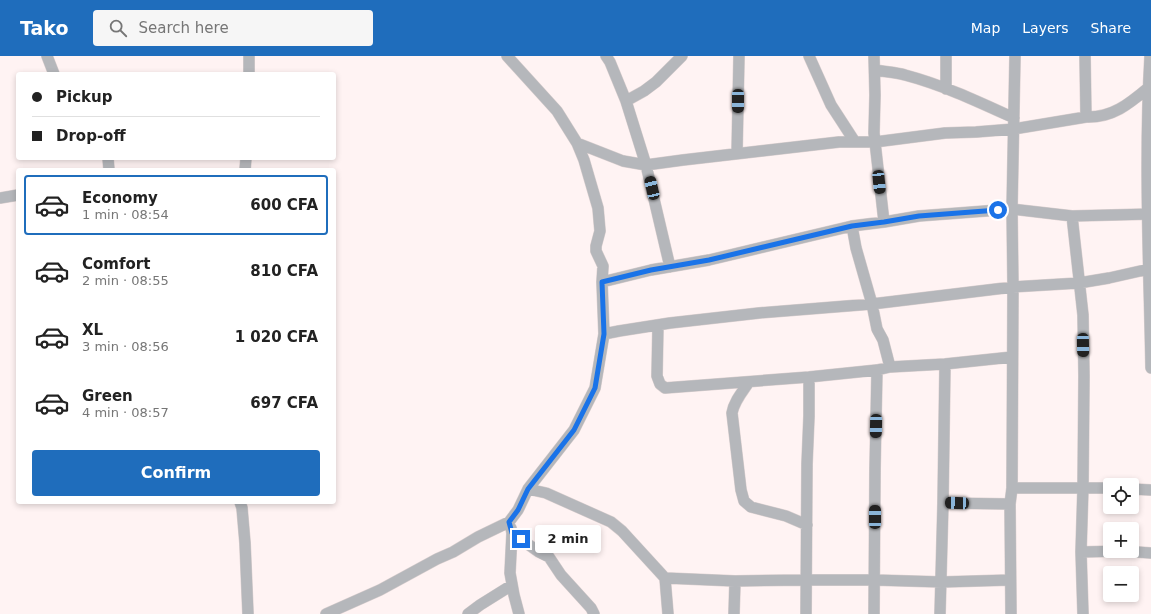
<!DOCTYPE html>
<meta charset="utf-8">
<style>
body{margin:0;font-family:"DejaVu Sans",sans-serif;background:#f6f6f6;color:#222;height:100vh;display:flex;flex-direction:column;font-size:15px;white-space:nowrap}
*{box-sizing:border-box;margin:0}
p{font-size:13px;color:#767676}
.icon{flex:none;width:22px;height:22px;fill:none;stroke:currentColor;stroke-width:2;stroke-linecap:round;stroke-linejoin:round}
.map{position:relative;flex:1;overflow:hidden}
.side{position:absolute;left:16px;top:112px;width:320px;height:336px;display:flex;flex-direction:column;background:#fff;border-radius:4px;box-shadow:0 2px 6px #0003}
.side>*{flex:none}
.banner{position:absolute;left:16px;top:16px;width:320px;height:88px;border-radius:4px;box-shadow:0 2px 6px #0003;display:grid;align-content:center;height:88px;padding:0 16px;background:#fff}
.tools{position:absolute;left:1103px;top:422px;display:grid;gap:8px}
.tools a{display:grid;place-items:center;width:36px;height:36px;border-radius:4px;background:#fff;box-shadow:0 2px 6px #0003;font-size:20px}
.end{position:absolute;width:18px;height:18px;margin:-9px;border:5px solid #1a73e8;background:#fff;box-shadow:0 0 0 2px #fff}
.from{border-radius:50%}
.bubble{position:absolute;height:28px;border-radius:4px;background:#fff;box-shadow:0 2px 6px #0003;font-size:13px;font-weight:700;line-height:28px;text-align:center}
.car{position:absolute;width:12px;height:24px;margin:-12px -6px;border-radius:5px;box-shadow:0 0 3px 1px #0007;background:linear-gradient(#222 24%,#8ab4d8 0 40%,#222 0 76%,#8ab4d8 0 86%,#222 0)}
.banner b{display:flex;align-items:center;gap:14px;height:38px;font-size:15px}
.banner b+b{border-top:1px solid #e0e0e0}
.banner i{width:10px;height:10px;background:#222}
ul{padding:7px 0 0;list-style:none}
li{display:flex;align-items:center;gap:12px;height:60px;margin:0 8px 6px;padding:0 8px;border:2px solid transparent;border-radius:4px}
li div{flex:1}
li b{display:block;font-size:15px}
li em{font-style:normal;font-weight:700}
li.on{border-color:#1f6dbc}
li>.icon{width:36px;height:36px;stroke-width:1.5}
.primary-button{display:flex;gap:8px;margin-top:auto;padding:8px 16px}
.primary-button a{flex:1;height:46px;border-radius:4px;background:#1f6dbc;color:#fff;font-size:16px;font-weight:700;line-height:46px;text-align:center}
header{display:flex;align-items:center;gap:24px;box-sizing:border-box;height:56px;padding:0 20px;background:#1f6dbc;color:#fff}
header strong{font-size:19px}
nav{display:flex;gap:22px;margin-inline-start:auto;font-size:14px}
.search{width:280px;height:36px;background:#f6f6f6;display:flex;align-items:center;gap:10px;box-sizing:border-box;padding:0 14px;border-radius:4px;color:#767676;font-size:15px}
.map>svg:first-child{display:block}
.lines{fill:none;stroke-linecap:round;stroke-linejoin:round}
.minor-casing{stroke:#dbd0d0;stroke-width:12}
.minor{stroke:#b5b7bb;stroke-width:11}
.route{stroke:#1a73e8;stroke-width:5}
</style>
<header>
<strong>Tako</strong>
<div class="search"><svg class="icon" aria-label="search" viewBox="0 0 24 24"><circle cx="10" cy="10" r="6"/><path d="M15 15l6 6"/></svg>Search here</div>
<nav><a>Map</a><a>Layers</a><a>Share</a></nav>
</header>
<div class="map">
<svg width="1151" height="558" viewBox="0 0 1151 558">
<rect width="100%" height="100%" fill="#fff3f3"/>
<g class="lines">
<defs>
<path id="minor" d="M47 0 54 18
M249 0V18
M606 0 610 6 626 45 646 109 670 211
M809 0 831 49 855 86
M874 0 875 39 874 77 884 166
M946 0V33
M1150 0C1144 104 1149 208 1151 312
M875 14C885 16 896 16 905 19 943 29 979 46 1014 62
M626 45 644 35 656 26 682 0
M1086 61C1112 62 1129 48 1148 32
M577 87 623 105 646 109 683 104 839 86H875L945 77 976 76 1014 73 1086 61 1085 0
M737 97 739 0
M108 102 109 114
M245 114 246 102
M0 142 18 139
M1072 160 1083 259 1084 320 1083 431 1081 496 1083 558
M852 170 856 192 872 248 877 273 883 284 890 311
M602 226 651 214 709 204 852 170 884 166 919 160 1012 153 1072 160 1151 158
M658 269 657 320 660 328 665 332 809 321 877 314 890 311 945 308 1012 301
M604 278 619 275 670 267 759 257 872 248 1013 231 1079 227 1109 222 1149 213
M749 326C743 335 734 345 732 357L741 434 744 445 751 451 786 460 807 469
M1012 432H1110
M528 433 546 437 611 466 622 475 665 522 668 558
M1132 433 1151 434
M240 446 242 452 245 487 248 558
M943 447 1010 448
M511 472 512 477 510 517 514 539 519 558
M512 477 539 496 549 501 561 519 591 552 594 558
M1081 496 1123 495 1151 497
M665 522 735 525 806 524H875L942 526 1010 524
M326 558 380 534 437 503 453 496 478 481 509 466 518 454 528 433 574 374 595 332 604 278 602 226 603 210 596 195V190L600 175 598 152 584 104 577 87 557 55 507 0
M468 558 480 549 512 529
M734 558 735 525
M806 558 807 408 809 360V321
M874 558 875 413 877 314
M940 558 943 447 945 308
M1011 558 1010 448 1012 432 1013 231 1012 153 1015 0"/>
</defs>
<use href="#minor" class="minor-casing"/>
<use href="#minor" class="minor"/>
</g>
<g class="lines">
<path class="route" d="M521 483 512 477 509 466 518 454 528 433 574 374 595 332 604 278 602 226 651 214 709 204 852 170 884 166 919 160 998 154"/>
</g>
</svg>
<div class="tools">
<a><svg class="icon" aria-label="locate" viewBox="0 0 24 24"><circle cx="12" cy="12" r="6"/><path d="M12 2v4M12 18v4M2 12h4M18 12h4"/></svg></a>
<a>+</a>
<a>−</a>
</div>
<i class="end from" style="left:998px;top:154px"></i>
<i class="end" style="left:521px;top:483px"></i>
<div class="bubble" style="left:535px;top:469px;width:66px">2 min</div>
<i class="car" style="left:738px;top:45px;rotate:180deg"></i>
<i class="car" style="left:879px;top:126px;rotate:174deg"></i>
<i class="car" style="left:652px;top:132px;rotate:347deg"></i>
<i class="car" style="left:1083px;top:289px;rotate:179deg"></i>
<i class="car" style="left:876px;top:370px;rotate:181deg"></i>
<i class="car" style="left:957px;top:447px;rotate:272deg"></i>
<i class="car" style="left:875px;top:461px;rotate:0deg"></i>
<div class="banner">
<b><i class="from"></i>Pickup</b>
<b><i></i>Drop-off</b>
</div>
<section class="side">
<ul>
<li class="on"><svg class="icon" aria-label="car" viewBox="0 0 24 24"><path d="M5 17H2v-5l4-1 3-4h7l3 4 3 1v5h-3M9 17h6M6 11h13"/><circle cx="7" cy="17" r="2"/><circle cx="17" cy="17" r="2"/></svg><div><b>Economy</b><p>1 min · 08:54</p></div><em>600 CFA</em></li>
<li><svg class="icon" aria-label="car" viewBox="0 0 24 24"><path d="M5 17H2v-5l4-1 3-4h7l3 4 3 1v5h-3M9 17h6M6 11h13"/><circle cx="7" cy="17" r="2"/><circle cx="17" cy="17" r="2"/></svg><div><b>Comfort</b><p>2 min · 08:55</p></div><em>810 CFA</em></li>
<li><svg class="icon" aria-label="car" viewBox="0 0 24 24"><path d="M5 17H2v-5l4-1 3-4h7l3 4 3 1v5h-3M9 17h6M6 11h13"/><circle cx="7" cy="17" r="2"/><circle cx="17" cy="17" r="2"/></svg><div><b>XL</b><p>3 min · 08:56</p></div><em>1 020 CFA</em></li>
<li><svg class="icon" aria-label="car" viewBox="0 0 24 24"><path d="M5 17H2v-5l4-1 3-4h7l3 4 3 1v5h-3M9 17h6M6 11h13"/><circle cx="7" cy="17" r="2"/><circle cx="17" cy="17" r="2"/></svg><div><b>Green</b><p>4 min · 08:57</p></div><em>697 CFA</em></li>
</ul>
<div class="primary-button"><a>Confirm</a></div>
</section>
</div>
